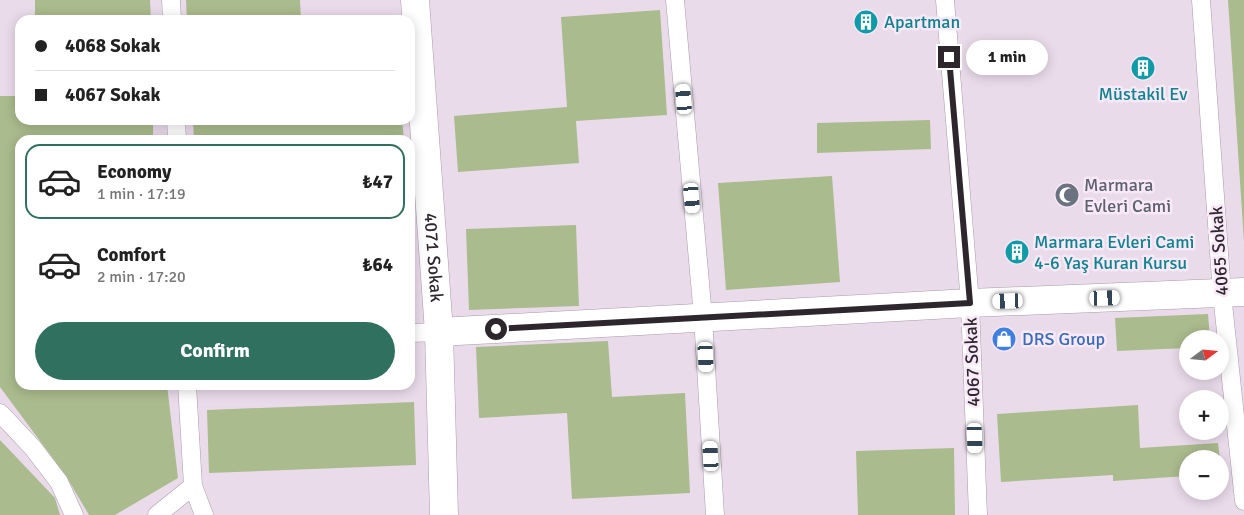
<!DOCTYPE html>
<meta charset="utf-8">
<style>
body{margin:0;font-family:Signika,sans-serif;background:#f2f2f2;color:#222;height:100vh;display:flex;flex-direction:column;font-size:19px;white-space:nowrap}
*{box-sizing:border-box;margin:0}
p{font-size:16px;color:#767676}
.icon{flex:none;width:28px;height:28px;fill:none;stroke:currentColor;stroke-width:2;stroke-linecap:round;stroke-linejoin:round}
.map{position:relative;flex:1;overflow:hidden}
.side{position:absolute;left:15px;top:135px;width:400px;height:255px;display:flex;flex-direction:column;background:#fff;border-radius:15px;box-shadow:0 2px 12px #0003}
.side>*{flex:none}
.guide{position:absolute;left:15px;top:15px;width:400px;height:110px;border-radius:15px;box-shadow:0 2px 12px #0003;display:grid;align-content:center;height:110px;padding:0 20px;background:#fff}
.needle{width:32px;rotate:74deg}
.tools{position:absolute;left:1179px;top:330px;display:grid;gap:10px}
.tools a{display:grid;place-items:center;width:50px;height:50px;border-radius:50%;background:#fff;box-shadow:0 2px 12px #0003;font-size:25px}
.end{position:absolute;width:22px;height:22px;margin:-11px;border:6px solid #2d272d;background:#fff;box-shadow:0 0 0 2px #fff}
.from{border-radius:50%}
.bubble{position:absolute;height:35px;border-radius:18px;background:#fff;box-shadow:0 2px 12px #0003;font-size:16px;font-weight:800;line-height:35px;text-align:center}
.car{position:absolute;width:15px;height:30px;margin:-15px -8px;border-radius:6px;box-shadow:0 0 4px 1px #0007;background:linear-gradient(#fff 24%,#345 0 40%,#fff 0 76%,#345 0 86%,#fff 0)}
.guide b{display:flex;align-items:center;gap:18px;height:48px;font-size:19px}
.guide b+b{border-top:1px solid #e0e0e0}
.guide i{width:12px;height:12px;background:#222}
ul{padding:9px 0 0;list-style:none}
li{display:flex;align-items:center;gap:15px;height:75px;margin:0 10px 8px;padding:0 10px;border:2px solid transparent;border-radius:15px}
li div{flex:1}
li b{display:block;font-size:19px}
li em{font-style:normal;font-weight:800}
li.active{border-color:#30705e}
li>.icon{width:45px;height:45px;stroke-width:1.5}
.button{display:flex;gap:10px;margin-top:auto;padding:10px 20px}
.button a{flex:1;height:58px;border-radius:30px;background:#30705e;color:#fff;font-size:20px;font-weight:800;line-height:58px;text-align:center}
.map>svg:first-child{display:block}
.green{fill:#aabb8d}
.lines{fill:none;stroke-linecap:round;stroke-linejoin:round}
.lane-casing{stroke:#a89aa8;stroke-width:19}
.street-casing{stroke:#a89aa8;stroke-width:29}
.lane{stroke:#fff;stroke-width:18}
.street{stroke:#fff;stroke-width:28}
.route{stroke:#2d272d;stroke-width:6}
.labels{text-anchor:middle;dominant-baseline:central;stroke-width:5;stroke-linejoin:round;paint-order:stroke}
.culture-label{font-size:18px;fill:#0d838f;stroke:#f8e8f8;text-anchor:start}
.worship-label{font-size:18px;fill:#5b616d;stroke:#f8e8f8;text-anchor:start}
.street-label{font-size:18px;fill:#2d272d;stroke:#f8e8f8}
.shop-label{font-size:18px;fill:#366cbe;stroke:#f8e8f8;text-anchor:start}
</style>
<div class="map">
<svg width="1244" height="515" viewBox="0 0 1244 515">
<rect width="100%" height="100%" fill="#eadbeb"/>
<path class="green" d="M35 0H150L151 20H35Z
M186 0H300L301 20H187Z
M1228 0H1244V242Z
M660 10 667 115 576 121 579 163 458 172 454 116 567 107 561 17Z
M0 96H20V120H153V140H20V385H167L178 478 115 515H89L66 476 0 387Z
M193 120H402L404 140H194Z
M930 120 931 149 817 153V123Z
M832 176 840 282 726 290 718 183Z
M576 225 579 306 469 310 466 229Z
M1208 314 1210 339H1188L1187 348 1117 351 1115 318Z
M608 341 612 397 685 393 690 493 572 499 567 413 479 418 476 347Z
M414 402 416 465 209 473 207 410Z
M1138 405 1140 448 1218 443 1220 459H1188L1187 476 1113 481V475L1001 482 997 414Z
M0 440 55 498 60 515H0Z
M954 448 955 515H858L856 451Z"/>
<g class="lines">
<defs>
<path id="lane" d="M171 0 172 20
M675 0 703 317 715 515
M945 0 970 303 978 515
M1201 0 1222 294 1244 501
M176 120 177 140
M410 333 439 332
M187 385 193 486 204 515
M0 413 33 448 59 482 74 515
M157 515 193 486"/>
<g id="street">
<path id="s1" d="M415 0 439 332 444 515"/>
<path d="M439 332 970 303 1244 292"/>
</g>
</defs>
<use href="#lane" class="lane-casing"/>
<use href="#street" class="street-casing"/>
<use href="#lane" class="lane"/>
<use href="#street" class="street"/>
</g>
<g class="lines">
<path class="route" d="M496 329 970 303 949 57"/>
</g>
<defs>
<symbol id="building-disc" viewBox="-11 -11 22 22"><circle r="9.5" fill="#0f9aa8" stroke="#f8e8f8"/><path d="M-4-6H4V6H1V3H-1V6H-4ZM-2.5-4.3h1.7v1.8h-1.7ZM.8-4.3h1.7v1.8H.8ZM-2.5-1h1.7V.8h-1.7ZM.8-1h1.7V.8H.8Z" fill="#fff"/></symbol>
<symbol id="mosque-disc" viewBox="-11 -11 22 22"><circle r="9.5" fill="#6b7280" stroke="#f8e8f8"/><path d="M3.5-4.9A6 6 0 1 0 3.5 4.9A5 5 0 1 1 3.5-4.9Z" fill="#fff"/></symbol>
<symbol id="shop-disc" viewBox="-11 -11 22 22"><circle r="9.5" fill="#3f7fe0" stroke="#f8e8f8"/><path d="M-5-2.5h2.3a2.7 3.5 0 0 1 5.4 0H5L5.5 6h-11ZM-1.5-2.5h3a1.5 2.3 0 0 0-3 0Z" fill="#fff"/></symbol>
</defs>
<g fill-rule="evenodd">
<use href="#building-disc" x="852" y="8" width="28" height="28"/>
<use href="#building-disc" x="1129" y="54" width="28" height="28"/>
<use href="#mosque-disc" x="1053" y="181" width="28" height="28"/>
<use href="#building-disc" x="1003" y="238" width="28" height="28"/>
<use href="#shop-disc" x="990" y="325" width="28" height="28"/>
</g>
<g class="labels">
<g class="culture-label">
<text x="884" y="22">Apartman</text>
<text x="1143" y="94" text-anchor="middle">Müstakil Ev</text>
<text x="1034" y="242">Marmara Evleri Cami<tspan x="1034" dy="21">4-6 Yaş Kuran Kursu</tspan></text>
</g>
<g class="worship-label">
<text x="1084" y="185">Marmara<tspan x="1084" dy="21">Evleri Cami</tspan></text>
</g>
<g class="street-label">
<text transform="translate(1219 251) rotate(-94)">4065 Sokak</text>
<text stroke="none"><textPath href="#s1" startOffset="258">4071 Sokak</textPath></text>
<text transform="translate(972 362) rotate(-92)">4067 Sokak</text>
</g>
<g class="shop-label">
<text x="1022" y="339">DRS Group</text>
</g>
</g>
</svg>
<div class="tools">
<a><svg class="needle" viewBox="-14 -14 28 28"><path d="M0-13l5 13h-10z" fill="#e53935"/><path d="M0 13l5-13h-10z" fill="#767676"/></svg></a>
<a>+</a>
<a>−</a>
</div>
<i class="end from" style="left:496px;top:329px"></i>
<i class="end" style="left:949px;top:57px"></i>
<div class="bubble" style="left:966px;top:40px;width:82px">1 min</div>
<i class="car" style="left:684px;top:99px;rotate:355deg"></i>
<i class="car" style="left:692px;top:198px;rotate:175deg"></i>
<i class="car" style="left:1105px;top:298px;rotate:88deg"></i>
<i class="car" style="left:1008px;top:301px;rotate:268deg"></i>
<i class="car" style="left:706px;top:357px;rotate:177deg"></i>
<i class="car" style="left:975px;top:438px;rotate:178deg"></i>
<i class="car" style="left:711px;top:456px;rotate:357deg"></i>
<div class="guide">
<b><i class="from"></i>4068 Sokak</b>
<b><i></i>4067 Sokak</b>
</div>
<section class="side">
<ul>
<li class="active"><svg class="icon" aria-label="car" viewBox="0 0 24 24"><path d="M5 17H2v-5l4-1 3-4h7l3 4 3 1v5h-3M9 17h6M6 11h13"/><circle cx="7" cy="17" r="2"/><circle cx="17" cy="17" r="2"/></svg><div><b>Economy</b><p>1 min · 17:19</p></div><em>₺47</em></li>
<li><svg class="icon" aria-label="car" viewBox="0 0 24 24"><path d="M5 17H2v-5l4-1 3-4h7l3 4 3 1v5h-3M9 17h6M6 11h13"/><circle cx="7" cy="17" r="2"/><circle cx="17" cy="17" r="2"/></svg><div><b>Comfort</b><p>2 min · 17:20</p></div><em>₺64</em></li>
</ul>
<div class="button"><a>Confirm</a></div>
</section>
</div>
